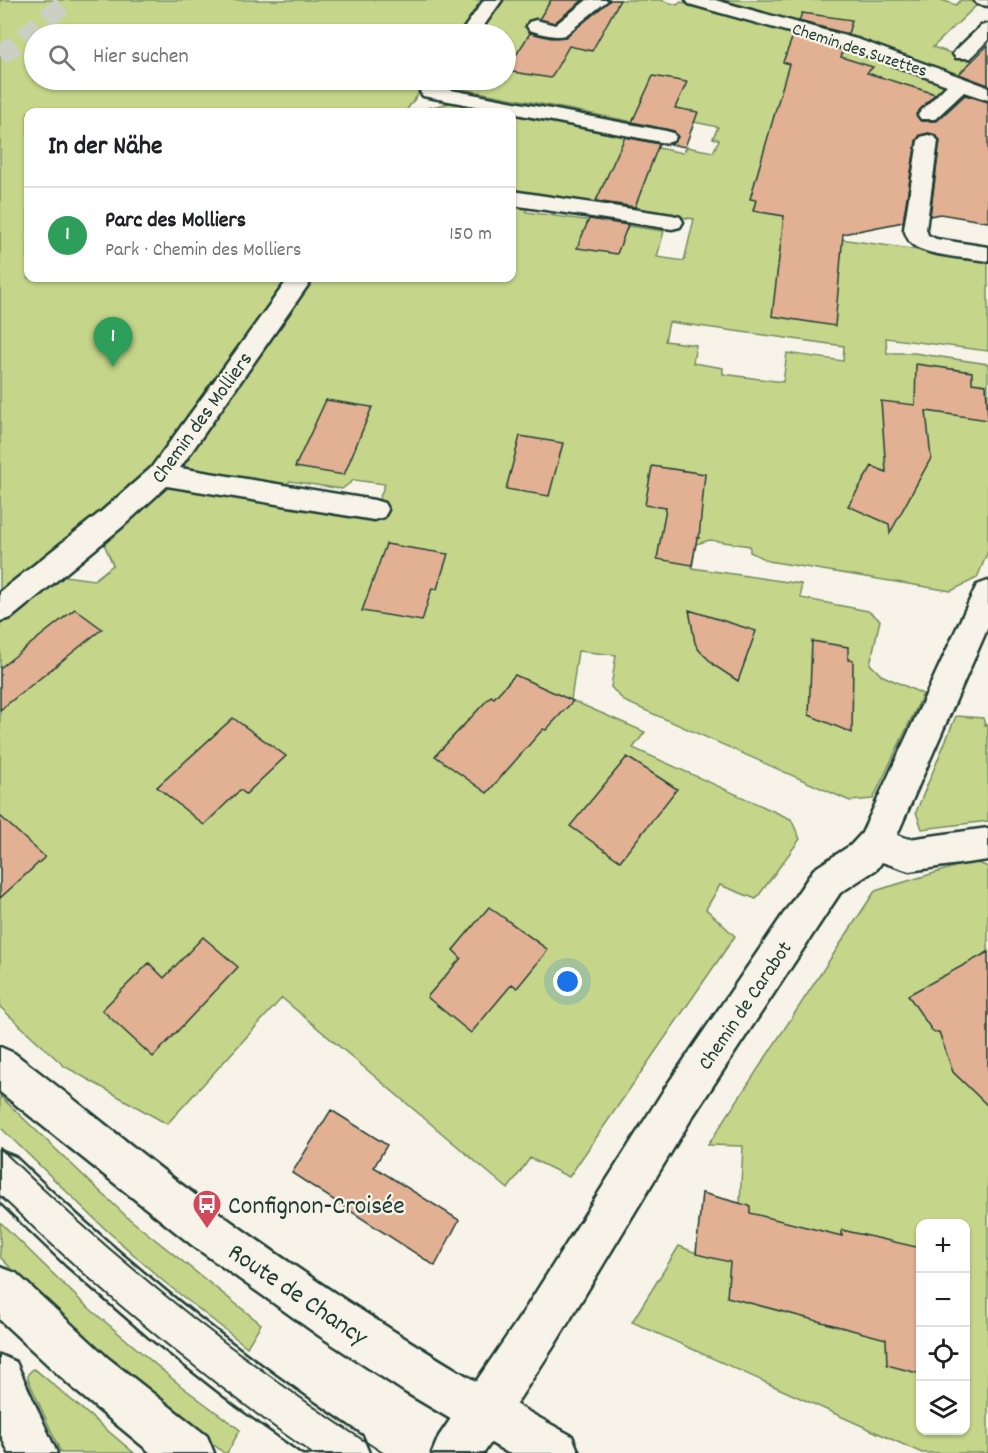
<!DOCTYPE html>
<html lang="de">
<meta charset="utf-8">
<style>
:root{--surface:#fff;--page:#f6f6f6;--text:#202124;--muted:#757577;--line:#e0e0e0;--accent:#b45309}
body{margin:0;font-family:Dekko,sans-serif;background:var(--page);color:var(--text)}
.controls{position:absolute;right:18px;bottom:18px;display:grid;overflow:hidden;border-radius:12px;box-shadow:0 2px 4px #0004}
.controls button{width:54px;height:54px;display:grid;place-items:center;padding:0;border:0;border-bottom:2px solid var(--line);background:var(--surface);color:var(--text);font:30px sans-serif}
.you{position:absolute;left:568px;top:982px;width:21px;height:21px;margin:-15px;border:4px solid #fff;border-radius:50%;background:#1a73e8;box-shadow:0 0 0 9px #1a73e833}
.badge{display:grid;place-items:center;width:39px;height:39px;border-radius:50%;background:var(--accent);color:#fff;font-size:20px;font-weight:700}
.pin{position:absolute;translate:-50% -50px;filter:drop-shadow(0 2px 3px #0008)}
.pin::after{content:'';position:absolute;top:32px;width:21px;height:18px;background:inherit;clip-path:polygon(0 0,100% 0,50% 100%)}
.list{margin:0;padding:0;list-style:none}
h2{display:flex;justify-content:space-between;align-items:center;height:78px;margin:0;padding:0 24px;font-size:26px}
h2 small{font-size:20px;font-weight:400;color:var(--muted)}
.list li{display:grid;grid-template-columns:39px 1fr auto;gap:18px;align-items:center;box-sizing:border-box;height:96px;padding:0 24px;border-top:2px solid var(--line)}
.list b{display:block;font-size:22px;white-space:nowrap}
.list p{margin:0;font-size:20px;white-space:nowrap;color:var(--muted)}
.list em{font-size:20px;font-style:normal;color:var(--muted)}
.icon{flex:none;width:33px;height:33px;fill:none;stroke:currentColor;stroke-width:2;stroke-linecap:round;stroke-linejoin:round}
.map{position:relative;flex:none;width:988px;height:1453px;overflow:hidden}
.search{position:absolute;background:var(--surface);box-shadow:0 2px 4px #0004;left:24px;top:24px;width:492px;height:66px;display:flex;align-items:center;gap:15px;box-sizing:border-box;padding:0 21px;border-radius:33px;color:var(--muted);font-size:22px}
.panel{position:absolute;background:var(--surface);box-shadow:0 2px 4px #0004;left:24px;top:108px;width:492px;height:174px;border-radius:12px}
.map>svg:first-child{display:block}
.green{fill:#c5d68a;stroke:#728a5f;stroke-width:1.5;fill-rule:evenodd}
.building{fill:#e2b194;stroke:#1f3d34;stroke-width:1.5}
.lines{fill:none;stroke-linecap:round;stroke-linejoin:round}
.highway-tunnel{stroke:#cccfc4;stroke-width:20;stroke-dasharray:20 10;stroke-linecap:butt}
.minor-casing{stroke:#1f3d34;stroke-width:5}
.major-casing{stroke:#1f3d34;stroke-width:5}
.minor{fill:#f7f3e8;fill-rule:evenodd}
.major{fill:#f7f3e8;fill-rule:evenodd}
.tram{stroke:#1f3d34;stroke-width:2}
.labels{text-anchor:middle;stroke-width:4.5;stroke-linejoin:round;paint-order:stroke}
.far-street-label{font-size:18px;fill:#1f3d34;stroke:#f7f3e8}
.street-label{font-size:21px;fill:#1f3d34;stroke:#f7f3e8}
.near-poi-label{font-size:26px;fill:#1f3d34;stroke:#f7f3e8;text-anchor:start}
.near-street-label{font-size:26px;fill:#1f3d34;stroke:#f7f3e8}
</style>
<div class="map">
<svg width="988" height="1453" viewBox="0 0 988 1453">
<rect width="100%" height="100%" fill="#f7f3e8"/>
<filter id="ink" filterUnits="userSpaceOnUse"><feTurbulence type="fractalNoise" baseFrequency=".0167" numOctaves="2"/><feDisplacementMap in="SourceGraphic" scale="12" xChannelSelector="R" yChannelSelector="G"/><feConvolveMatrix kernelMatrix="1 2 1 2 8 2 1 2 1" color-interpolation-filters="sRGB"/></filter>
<g filter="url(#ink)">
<path class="green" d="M 0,0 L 486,0 L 461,34 L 34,34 L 34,80 L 429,80 L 405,112 L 28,112 L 28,278 L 289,278 L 162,456 L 108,508 L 0,593 Z
M 504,0 L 585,0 L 551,26 L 534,21 L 524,27 L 564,37 L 613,0 L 661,0 L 677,5 L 681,2 L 777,30 L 781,28 L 821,39 L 948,84 L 937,94 L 903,84 L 885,104 L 922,118 L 812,235 L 988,260 L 988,351 L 886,338 L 887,353 L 914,353 L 988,364 L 988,551 L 977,578 L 951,591 L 768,561 L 750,552 L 750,546 L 710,540 L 696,544 L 692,568 L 801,584 L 801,598 L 868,611 L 880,620 L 870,664 L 881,675 L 923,694 L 873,799 L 850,801 L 624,701 L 611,687 L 616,655 L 578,651 L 571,700 L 645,732 L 633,748 L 791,819 L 800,839 L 756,899 L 720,885 L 706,909 L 735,936 L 569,1177 L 530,1158 L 508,1189 L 282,998 L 167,1124 L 64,1066 L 0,1007 L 0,620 L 57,575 L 94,580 L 113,565 L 102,539 L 167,486 L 372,518 L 385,484 L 354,480 L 342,489 L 290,481 L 282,488 L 191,473 L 183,464 L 311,278 L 512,278 L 512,203 L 528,206 L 526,212 L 664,231 L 657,257 L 684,261 L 694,219 L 512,193 L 512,113 L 637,137 L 643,145 L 683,153 L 687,147 L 713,152 L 719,140 L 713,138 L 718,127 L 694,122 L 644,124 L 463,89 L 454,80 L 506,80 L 506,34 L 479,34 ZM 669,322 L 844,346 L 843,361 L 787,353 L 783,382 L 723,374 L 723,368 L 693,363 L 696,345 L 665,341 Z
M 715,0 L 941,0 L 956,5 L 961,0 L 979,3 L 933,47 L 988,66 L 988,89 Z
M 454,102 L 510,112 L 425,112 L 428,108 Z
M 956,716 L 983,718 L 985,725 L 988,725 L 988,821 L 922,829 L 916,812 Z
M 974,861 L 988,867 L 988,1453 L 922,1453 L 632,1322 L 679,1246 L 696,1253 L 702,1193 L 740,1203 L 743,1146 L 708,1145 L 875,891 ZM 920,1224 L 966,1224 L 966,1430 L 920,1430 Z
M 0,1096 L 127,1217 L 261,1324 L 247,1347 L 163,1281 L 102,1226 L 0,1127 Z
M 0,1222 L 83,1303 L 181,1386 L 240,1430 L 227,1453 L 224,1453 C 146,1391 69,1329 0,1257 Z
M 33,1369 L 37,1371 L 134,1453 L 61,1453 L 28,1379 L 28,1374 Z"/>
<path class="building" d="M 551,0 L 583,0 L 554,23 L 539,19 Z
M 610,0 L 620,0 L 592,51 L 569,46 L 551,78 L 506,71 L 530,33 L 551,38 L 565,37 Z
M 802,13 L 852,20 L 848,34 L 799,21 Z
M 793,36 L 843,50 L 841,57 L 873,67 L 867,73 L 935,94 L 916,114 L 921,121 L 937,121 L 965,95 L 988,102 L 988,222 L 940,214 L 930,216 L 940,141 L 936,135 L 929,133 L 920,135 L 916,141 L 903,222 L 843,234 L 835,326 L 772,316 L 784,216 L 753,211 L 756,200 L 750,199 L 789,64 L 783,62 Z
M 988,45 L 988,85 L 959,74 Z
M 653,76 L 687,82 L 675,108 L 698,112 L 685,147 L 670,144 L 678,137 L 674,131 L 632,122 Z
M 625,137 L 659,144 L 635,207 L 596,201 Z
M 589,219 L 628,225 L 617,254 L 577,248 Z
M 916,364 L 972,372 L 972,383 L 986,385 L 988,420 L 926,411 L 931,458 L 890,533 L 889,524 L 848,506 L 872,466 L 886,472 L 881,401 L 915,405 Z
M 326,400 L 372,407 L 344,475 L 295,467 Z
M 520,436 L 563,443 L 549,496 L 506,489 Z
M 652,466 L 705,474 L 699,538 L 697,538 L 692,565 L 657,559 L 666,508 L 645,505 Z
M 386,544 L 448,554 L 437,589 L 432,588 L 422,621 L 362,611 Z
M 75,609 L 102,629 L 0,710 L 0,668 Z
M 689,610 L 756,631 L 738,681 L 715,666 L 699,650 L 695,643 Z
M 812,641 L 848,647 L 848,660 L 853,660 L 852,733 L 809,715 Z
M 515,675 L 573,701 L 546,730 L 543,729 L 487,793 L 435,756 L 491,696 L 494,698 Z
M 233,718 L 286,756 L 246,794 L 240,790 L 204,825 L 157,787 Z
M 627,757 L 677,789 L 620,861 L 570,826 Z
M 0,816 L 45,857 L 0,898 Z
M 489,907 L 548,950 L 517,988 L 512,984 L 471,1033 L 427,997 L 461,958 L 453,950 Z
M 203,937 L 238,967 L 153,1057 L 102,1010 L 149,963 L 164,978 Z
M 988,952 L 988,1106 L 953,1072 L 939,1032 L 933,1032 L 908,995 Z
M 331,1110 L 387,1145 L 374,1167 L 459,1220 L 435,1266 L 292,1173 Z
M 702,1193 L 750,1206 L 750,1213 L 842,1236 L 842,1230 L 921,1248 L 921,1374 L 887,1365 L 886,1339 L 727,1297 L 730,1262 L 696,1254 Z"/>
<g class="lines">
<path class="highway-tunnel" d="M 0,56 L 69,0"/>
<g class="minor-casing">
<path id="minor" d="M 484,0 L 502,0 L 478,34 L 460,34 Z
M 587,0 L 608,0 L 565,35 C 553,38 541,33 529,30 L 527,26 L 529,22 L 536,20 L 555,25 Z
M 686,0 L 715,0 L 860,40 L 988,87 L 988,100 L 964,92 L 935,119 L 921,119 L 918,115 L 921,111 L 947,85 L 846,48 L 689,4 Z
M 974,0 L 988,0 L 988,6 L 977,4 Z
M 988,24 L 988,40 L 970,58 L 956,58 L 953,54 L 956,50 L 981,26 Z
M 430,86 L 666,131 L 673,133 L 676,137 L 673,141 L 666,143 L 423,96 L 420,92 L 423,88 Z
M 928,135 L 935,137 L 938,141 L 926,229 L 928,235 L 936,239 L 988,247 L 988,261 C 970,258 927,256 913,245 C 908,241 906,235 904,229 L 918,141 L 921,137 Z
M 512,191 L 672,215 L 680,217 L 683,222 L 680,227 L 672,229 L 512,205 Z
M 289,278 L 313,278 L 180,468 L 374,500 L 384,503 L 388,510 L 384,517 L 374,520 L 167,486 L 122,527 L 11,618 L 0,621 L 0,592 L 102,511 L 151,468 Z
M 988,581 L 988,627 L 897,835 L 909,839 L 988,828 L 988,860 L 909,871 L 882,862 L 877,869 L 840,893 L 693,1116 L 554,1346 L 484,1453 L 432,1453 L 439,1436 L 522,1314 L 665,1088 L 814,869 L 851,845 L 862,833 L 973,593 L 977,585 Z
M 0,1151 L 15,1157 C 123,1261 237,1353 362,1436 L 369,1453 L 303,1453 L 237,1406 L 149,1337 L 66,1265 L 0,1202 Z
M 0,1355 L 16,1362 L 57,1453 L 9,1453 L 0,1433 Z"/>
</g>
<g class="major-casing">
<path id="major" d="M 0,1047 L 14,1053 C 84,1106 151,1163 222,1215 C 334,1296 451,1370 572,1436 L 579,1453 L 508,1453 L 405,1392 L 318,1335 L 192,1245 L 0,1092 Z
M 0,1267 L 16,1273 L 108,1358 L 207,1436 L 214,1453 L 151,1453 L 76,1391 L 0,1320 Z"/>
</g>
<use href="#minor" class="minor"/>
<use href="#major" class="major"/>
<path class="tram" d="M 0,1148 C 118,1263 244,1364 383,1453
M 0,1196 C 97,1290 200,1376 311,1453"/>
</g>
</g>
<defs>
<g id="bus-pin" transform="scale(1.5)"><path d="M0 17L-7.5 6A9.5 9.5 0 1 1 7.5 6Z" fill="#d1495b" stroke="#f7f3e8"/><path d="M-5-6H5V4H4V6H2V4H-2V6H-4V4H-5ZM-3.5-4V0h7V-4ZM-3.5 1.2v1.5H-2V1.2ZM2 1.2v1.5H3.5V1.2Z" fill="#fff"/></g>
</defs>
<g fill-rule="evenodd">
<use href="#bus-pin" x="207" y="1204"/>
</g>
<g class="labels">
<g class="far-street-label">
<text transform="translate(860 49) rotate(18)" y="6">Chemin des Suzettes</text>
</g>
<g class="street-label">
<text transform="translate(201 417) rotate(-54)" y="7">Chemin des Molliers</text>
<text transform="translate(744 1005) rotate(-56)" y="7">Chemin de Carabot</text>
</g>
<g class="near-poi-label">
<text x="228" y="1213">Confignon-Croisée</text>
</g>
<g class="near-street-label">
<text transform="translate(299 1293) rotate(34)" y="9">Route de Chancy</text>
</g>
</g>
</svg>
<div class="controls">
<button>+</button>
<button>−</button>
<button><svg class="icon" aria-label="locate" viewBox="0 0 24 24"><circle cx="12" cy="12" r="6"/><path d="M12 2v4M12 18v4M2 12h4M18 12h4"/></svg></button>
<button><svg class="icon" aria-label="layers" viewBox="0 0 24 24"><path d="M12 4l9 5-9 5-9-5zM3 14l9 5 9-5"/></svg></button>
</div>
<div class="you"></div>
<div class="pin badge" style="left:113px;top:367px;background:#2e9e5b">1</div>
<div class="search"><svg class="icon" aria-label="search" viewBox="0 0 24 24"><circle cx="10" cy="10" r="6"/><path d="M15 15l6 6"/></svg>Hier suchen</div>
<section class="panel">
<h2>In der Nähe<small></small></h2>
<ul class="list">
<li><span class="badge" style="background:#2e9e5b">1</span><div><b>Parc des Molliers</b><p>Park · Chemin des Molliers</p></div><em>150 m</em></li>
</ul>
</section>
</div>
